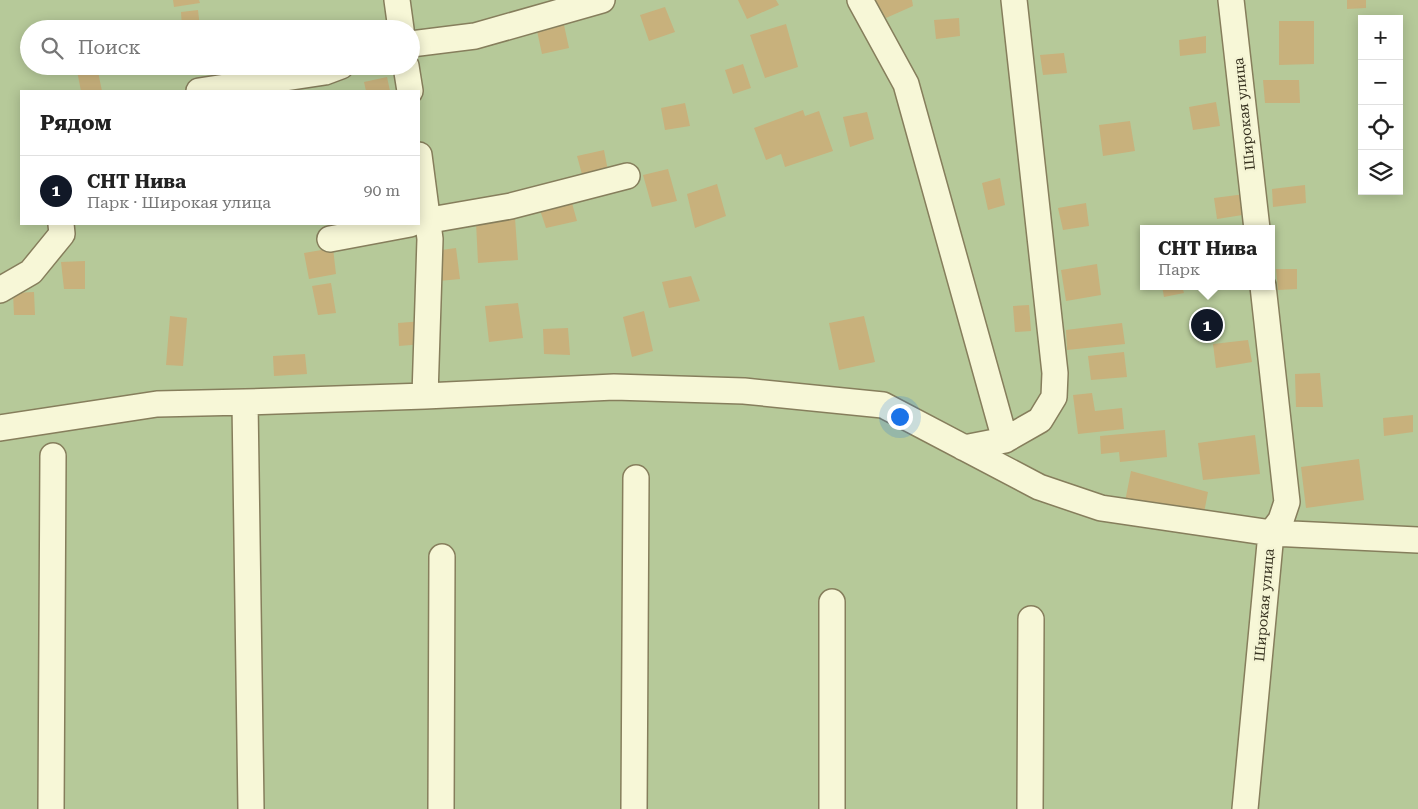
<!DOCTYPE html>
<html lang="ru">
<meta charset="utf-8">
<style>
:root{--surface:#fff;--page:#f2f2f2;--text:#222;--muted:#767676;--line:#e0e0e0;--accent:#111827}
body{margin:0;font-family:"Roboto Serif",serif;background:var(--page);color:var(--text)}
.controls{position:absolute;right:15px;top:15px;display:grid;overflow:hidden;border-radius:0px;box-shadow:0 2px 12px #0003}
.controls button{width:45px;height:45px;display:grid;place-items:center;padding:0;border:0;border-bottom:1px solid var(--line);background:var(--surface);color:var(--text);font:25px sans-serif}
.you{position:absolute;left:899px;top:416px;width:18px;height:18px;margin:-12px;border:4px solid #fff;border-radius:50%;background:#1a73e8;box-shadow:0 0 0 8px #1a73e833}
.badge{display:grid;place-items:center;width:32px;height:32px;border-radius:50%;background:var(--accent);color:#fff;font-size:16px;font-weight:700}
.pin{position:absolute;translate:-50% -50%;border:2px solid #fff;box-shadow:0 1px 5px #0006}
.popup{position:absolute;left:1140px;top:225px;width:135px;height:65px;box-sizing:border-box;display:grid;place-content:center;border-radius:0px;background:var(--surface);filter:drop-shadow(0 1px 4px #0005);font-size:16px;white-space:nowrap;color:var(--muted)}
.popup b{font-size:19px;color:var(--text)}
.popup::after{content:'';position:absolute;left:50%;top:100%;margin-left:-10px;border:10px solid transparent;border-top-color:var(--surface)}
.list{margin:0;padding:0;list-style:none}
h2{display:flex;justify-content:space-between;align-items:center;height:65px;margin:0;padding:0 20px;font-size:21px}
h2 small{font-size:16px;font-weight:400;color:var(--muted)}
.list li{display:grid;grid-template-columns:32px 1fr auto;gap:15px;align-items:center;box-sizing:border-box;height:70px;padding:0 20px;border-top:1px solid var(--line)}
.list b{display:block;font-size:19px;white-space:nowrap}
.list p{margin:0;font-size:16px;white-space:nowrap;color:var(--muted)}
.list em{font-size:16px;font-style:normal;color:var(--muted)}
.icon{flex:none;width:28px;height:28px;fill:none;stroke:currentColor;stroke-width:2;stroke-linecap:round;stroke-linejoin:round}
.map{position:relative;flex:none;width:1418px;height:809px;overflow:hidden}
.search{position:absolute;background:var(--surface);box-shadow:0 2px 12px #0003;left:20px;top:20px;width:400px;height:55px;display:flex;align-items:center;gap:12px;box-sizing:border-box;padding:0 18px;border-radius:28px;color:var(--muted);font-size:19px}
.panel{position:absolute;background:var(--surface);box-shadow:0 2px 12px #0003;left:20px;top:90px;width:400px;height:135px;border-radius:0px}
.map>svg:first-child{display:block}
.green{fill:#b6c999;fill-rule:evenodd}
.building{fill:#c8b17c}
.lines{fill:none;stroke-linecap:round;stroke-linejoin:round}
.minor-casing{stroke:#867e5c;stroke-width:28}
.minor{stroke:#f7f7d7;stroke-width:25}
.labels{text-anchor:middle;stroke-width:5;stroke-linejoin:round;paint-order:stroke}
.street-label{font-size:14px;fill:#36311f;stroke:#f4f4d4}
</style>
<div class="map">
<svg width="1418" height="809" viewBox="0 0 1418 809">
<rect width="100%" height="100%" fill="#ecebc4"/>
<path class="green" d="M 0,0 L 1418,0 L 1418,809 L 0,809 ZM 1362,19 L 1399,19 L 1399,191 L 1362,191 ZM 29,29 L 411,29 L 411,66 L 29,66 ZM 21,91 L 419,91 L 419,224 L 21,224 ZM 1143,229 L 1271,229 L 1271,286 L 1143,286 Z"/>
<path class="building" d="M 173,0 L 199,0 L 200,3 L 174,7 Z
M 738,0 L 776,0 L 779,5 L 747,19 Z
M 875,0 L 912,0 L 913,6 L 886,18 Z
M 1347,0 L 1366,0 L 1366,8 L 1347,9 Z
M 665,7 L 675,32 L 649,41 L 640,15 Z
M 198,10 L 200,28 L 182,28 L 181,12 Z
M 959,18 L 960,36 L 936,39 L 934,20 Z
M 1279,21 L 1314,21 L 1314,64 L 1279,65 Z
M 786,24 L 798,67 L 765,78 L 750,35 Z
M 564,25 L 569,48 L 542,54 L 537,31 Z
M 1206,36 L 1206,53 L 1180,56 L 1179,40 Z
M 1064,53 L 1067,73 L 1043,75 L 1040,55 Z
M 743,64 L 751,88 L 733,94 L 725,70 Z
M 97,67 L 102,91 L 81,91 L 77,71 Z
M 387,77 L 390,91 L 366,91 L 364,82 Z
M 1263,80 L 1299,80 L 1300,103 L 1265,103 Z
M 1216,102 L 1220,126 L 1193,130 L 1189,107 Z
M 685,103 L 690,126 L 665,130 L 661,108 Z
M 803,110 L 805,116 L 819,111 L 833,151 L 785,167 L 781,154 L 766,160 L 754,128 Z
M 867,112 L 874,139 L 850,147 L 843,117 Z
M 1130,121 L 1135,151 L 1103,156 L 1099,125 Z
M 604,150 L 608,171 L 583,178 L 577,156 Z
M 668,169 L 677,201 L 652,207 L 643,175 Z
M 1000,178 L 1005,205 L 988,210 L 982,183 Z
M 717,184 L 726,216 L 695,228 L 687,194 Z
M 1305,185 L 1306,203 L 1273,207 L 1272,189 Z
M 1245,194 L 1249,214 L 1217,219 L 1214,198 Z
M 570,196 L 577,221 L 546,228 L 538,204 Z
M 1086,203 L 1089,226 L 1063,230 L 1058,208 Z
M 515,218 L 518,260 L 478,263 L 476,222 Z
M 333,248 L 336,274 L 309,279 L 304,253 Z
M 456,248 L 460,279 L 439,281 L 434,251 Z
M 85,261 L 85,289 L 64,289 L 61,262 Z
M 1097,264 L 1101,295 L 1066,301 L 1061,270 Z
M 1276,269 L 1297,269 L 1297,289 L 1278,290 Z
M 691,276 L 700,301 L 669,308 L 662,282 Z
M 331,283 L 336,313 L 318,315 L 312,286 Z
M 1162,286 L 1182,286 L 1184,293 L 1164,297 Z
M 34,292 L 35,315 L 14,315 L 13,293 Z
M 518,303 L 523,338 L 489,342 L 485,306 Z
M 1029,305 L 1031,331 L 1015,332 L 1013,306 Z
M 644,311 L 653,351 L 632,357 L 623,317 Z
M 170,316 L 187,318 L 183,366 L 166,365 Z
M 864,316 L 875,362 L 839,370 L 829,323 Z
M 423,321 L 423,344 L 399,346 L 398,323 Z
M 1122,323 L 1125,344 L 1067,350 L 1066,330 Z
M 568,328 L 570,355 L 544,354 L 543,329 Z
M 1248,340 L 1252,362 L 1216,368 L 1213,344 Z
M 1124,352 L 1127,377 L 1091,380 L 1088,356 Z
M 305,354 L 307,374 L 274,376 L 273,356 Z
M 1320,373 L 1323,407 L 1296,407 L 1295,374 Z
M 1092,393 L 1095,411 L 1122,408 L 1124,429 L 1078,434 L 1073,395 Z
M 1413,415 L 1413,432 L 1384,436 L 1383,418 Z
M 1165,430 L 1167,457 L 1120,462 L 1119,452 L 1101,454 L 1100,436 Z
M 1255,435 L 1260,474 L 1203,480 L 1198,443 Z
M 1359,459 L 1364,500 L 1306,508 L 1301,467 Z
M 1131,471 L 1208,492 L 1203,518 L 1123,512 Z"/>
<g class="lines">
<g class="minor-casing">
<path id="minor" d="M 397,0 L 401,29
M 860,0 L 906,84 L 1005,440 L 964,448
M 1231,0 L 1257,229
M 411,44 L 475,36 L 602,0
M 406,66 L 410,91
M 199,91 L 325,72 L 341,66
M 419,155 L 430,239 L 425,396
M 419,222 L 511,206 L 627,176
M 330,239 L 410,224
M 0,290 L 31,272 L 62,234 L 61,224
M 245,402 L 251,809
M 0,428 L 157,404 L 245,402 L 425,396 L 614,387 L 744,391 L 883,405 L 1039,487 L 1101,508 L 1271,533 L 1418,540
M 1005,440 L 1040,420 L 1054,397 L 1055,373 L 1014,0
M 832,602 L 832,809
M 51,809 L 53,456
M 441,809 L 442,557
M 634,809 L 636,478
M 1030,809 L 1031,619
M 1245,809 L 1271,533 L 1281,520 L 1287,502 L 1263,286"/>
</g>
<use href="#minor" class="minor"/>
</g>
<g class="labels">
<g class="street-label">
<text transform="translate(1244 114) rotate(-96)" y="5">Широкая улица</text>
<text transform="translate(1264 605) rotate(-85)" y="5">Широкая улица</text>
</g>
</g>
</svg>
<div class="controls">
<button>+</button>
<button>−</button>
<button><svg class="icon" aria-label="locate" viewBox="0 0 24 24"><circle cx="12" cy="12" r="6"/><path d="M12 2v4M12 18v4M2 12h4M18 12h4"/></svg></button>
<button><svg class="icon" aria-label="layers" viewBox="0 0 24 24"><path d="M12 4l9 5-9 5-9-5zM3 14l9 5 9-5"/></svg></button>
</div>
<div class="you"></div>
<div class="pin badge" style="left:1207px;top:325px">1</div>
<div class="popup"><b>СНТ Нива</b>Парк</div>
<div class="search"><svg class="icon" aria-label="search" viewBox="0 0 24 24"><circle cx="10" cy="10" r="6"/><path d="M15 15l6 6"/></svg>Поиск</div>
<section class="panel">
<h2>Рядом<small></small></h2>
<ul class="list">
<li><span class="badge">1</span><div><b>СНТ Нива</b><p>Парк · Широкая улица</p></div><em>90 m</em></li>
</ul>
</section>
</div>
